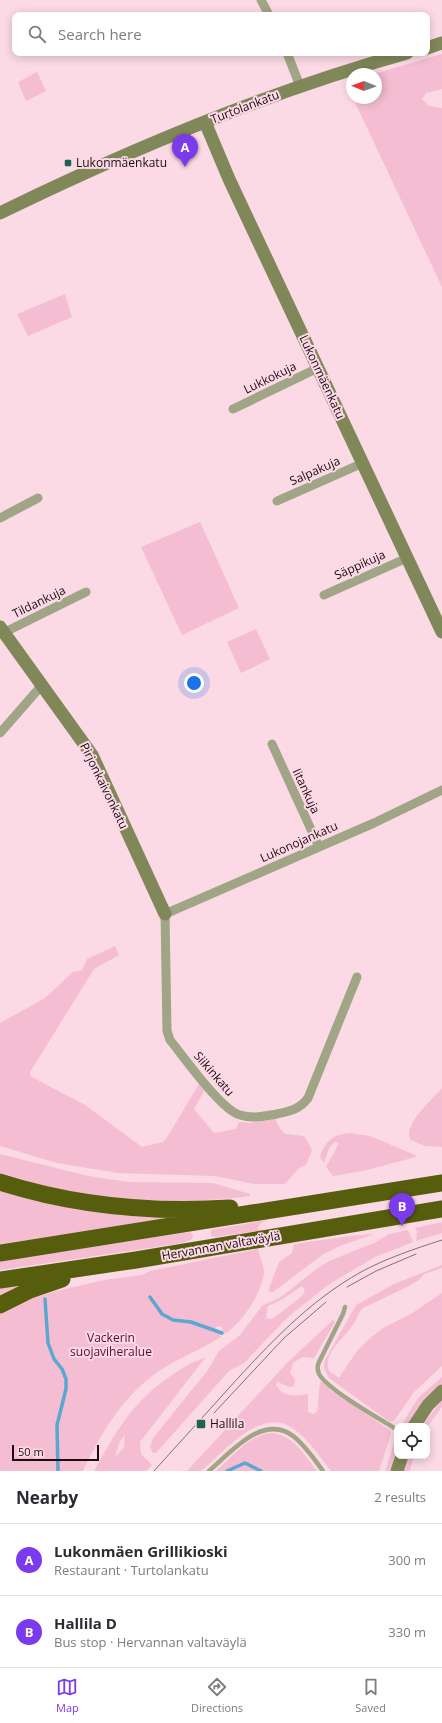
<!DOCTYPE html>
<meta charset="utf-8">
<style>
:root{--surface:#fff;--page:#f2f2f3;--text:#2b2b33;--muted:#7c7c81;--line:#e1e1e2;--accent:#7c3aed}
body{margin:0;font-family:"Open Sans",sans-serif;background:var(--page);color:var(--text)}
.controls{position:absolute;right:12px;bottom:12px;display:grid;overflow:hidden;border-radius:8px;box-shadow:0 2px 10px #0003}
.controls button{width:36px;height:36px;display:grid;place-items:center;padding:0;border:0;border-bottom:1px solid var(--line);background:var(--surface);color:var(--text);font:20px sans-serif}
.compass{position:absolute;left:346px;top:68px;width:36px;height:36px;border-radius:50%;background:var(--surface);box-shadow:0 2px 10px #0003;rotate:271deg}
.scale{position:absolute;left:12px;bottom:10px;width:87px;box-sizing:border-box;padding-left:4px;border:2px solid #1e0c13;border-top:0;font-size:11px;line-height:14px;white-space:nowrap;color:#1e0c13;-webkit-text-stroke:3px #fbd9e5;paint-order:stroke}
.you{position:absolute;left:194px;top:683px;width:14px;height:14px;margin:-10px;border:3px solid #fff;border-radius:50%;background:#1a73e8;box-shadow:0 0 0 6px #1a73e833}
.badge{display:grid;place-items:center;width:26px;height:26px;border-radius:50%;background:var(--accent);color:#fff;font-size:13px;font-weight:700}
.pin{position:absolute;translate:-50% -33px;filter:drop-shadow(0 1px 2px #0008)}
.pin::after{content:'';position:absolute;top:21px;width:14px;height:12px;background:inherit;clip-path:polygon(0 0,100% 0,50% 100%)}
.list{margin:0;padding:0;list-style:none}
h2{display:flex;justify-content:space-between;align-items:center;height:52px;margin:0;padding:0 16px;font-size:17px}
h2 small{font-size:13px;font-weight:400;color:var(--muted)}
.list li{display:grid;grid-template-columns:26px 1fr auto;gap:12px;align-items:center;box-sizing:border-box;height:72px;padding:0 16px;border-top:1px solid var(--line)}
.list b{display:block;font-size:15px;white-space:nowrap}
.list p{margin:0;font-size:13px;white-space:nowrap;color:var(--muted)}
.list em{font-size:13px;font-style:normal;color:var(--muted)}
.icon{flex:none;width:22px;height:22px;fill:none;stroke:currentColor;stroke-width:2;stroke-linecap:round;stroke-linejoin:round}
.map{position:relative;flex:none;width:442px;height:1471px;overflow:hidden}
.search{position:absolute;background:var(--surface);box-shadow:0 2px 10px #0003;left:12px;right:12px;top:12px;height:44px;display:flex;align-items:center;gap:10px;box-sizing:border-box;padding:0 14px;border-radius:8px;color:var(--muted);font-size:15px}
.sheet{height:196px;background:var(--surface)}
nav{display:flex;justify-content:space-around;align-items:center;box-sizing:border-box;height:56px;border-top:1px solid var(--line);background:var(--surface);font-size:11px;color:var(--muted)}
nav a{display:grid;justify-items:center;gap:2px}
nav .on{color:var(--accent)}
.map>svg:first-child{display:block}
.green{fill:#f4bdd1;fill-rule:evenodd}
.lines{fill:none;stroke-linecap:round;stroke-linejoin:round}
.stream{stroke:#5ba7d2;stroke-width:3.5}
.lane{stroke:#a0a586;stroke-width:4.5}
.street{stroke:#a0a586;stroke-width:9}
.secondary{stroke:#808758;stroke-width:13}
.highway{stroke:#565d0d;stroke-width:17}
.tram{stroke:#876e77;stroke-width:1}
.poi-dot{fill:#1f6354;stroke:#fbd9e5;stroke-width:1.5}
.labels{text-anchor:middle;stroke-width:4;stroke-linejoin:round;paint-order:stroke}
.street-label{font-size:12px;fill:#1e0c13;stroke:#fbd9e5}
.poi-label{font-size:12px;fill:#1e0c13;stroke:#fbd9e5;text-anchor:start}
.park-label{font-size:12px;fill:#610537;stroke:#fbd9e5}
</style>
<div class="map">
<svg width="442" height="1471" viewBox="0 0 442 1471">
<rect width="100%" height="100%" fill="#fbd9e5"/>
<path class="green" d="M 442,54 L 442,89 L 426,93 L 422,99 L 429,106 L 442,108 L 442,287 L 353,98 L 376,98 L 376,74 L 374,74 Z
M 37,72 L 46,91 L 26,101 L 18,82 Z
M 65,294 L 72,317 L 28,336 L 17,314 Z
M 200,522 L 239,608 L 182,635 L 141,547 Z
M 256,629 L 270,659 L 241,673 L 227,642 Z
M 115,946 L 119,955 L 94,969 L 30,1072 L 30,1076 L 85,1105 L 142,1147 L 163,1142 L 166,1139 L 199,1084 L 204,1091 L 194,1109 L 214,1133 L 236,1129 L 239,1122 L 249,1123 L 275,1119 L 281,1130 L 285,1134 L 304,1136 L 312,1150 L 306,1165 L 299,1168 L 285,1184 L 254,1184 L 215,1176 L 118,1173 L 57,1163 L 0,1146 L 0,1023 L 45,998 L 73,972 L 82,970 L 87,959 Z
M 442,1088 L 442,1147 L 425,1146 L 411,1140 C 401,1126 433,1099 442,1088 Z
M 350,1133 L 370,1136 L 415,1155 L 416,1157 L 363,1171 L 333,1176 L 326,1167 L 339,1143 L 335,1142 L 329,1148 L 324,1163 L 320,1157 C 324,1141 334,1134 350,1133 Z
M 0,1154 L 88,1176 L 129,1182 L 213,1183 L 250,1194 L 250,1196 C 190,1204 127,1203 68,1191 C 45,1187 22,1179 0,1173 Z
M 0,1187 L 197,1215 L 0,1244 Z
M 268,1220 L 261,1223 L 257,1229 L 265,1230 L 215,1237 L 211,1236 L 211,1230 Z
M 442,1222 L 442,1233 L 416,1241 L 417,1232 L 415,1228 Z
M 408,1230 L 413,1242 L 375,1257 L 328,1285 L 289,1316 L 244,1363 L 229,1371 L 156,1453 L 153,1453 L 150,1447 L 153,1438 L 208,1370 L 219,1351 L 240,1335 L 262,1306 L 281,1297 L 315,1270 L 329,1261 L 374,1243 L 389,1234 ZM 302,1286 L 305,1290 L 302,1296 L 275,1317 L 271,1319 L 266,1318 L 268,1306 L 283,1299 Z
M 190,1232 L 193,1236 L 192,1239 L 183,1243 L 0,1270 L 0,1261 Z
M 374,1234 L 340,1246 L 322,1255 L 273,1292 L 268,1291 L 279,1262 L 292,1253 L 294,1244 L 350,1236 Z
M 258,1249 C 259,1255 265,1270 264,1274 C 260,1296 243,1321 225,1334 L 221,1326 L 216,1327 L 213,1331 L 220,1334 L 221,1337 C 202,1349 181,1357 162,1369 C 124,1394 102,1431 83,1471 L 0,1471 L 0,1313 L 32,1298 L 57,1291 L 104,1280 L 142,1275 L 150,1271 Z
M 442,1265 L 442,1268 L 424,1274 L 419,1280 L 407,1287 L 363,1308 C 358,1313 357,1320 352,1326 C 343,1339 322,1354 329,1371 L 339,1378 L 357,1351 L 369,1339 L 383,1328 L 411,1314 L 442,1293 L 442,1366 L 414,1392 L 394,1421 L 390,1422 L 329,1378 L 324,1368 L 325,1360 L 356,1305 L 394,1284 Z
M 32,1284 L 0,1301 L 0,1288 Z
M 333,1320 L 335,1322 L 314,1358 L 303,1357 L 293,1363 L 290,1373 L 295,1380 L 294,1386 L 289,1387 L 278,1382 L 276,1385 C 284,1398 295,1396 308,1394 L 308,1412 L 313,1414 L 317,1412 L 320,1382 L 322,1382 L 333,1392 L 390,1430 L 391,1434 L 379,1471 L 331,1471 C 320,1457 309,1440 294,1429 C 261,1405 225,1451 201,1471 L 187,1471 L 288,1362 Z
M 205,1358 L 140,1442 L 141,1454 L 152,1465 L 146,1471 L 94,1471 C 117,1430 132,1402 172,1375 C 182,1368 194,1361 205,1358 ZM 125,1435 L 124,1447 L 115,1457 L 120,1441 Z
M 442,1377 L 442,1383 L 423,1402 L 407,1426 L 401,1426 L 418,1398 Z
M 442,1400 L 442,1407 L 427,1427 L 422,1426 Z
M 272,1433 C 295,1436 304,1455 317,1471 L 216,1471 C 232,1457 250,1434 272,1433 Z
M 397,1434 L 397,1448 L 391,1470 L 385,1471 Z
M 409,1456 L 414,1456 L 410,1471 L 404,1471 Z"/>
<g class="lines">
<path class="stream" d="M 150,1297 L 162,1314 L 173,1320 L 191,1322 L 222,1333
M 45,1299 L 48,1343 L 54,1359 L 62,1369 L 66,1379 L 66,1389 L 57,1425 L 58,1471
M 227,1471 L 245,1463 L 261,1471"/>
<path class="lane" d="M 345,1307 L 343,1314 L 319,1362 C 317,1366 317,1369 319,1374 C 328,1390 378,1418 396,1429
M 209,1471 C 230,1453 263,1413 293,1436 C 305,1445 314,1459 323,1471"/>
<path class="street" d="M 261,0 L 269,15
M 287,53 L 300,86
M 233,409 L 318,368
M 277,501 L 363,463
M 0,518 L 38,498
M 324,595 L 407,558
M 3,633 L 86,592
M 0,733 L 42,685
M 272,744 L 319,847
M 357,977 L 308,1098 C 300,1109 290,1111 277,1114 C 264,1116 253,1119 240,1115 C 221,1110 184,1057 170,1040 L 167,1031 L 165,914 L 374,823 L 442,790"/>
<path class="secondary" d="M 427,48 L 442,43
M 205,122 L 229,179 L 442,632
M 0,213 C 131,149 267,92 407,53
M 0,627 L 92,755 L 165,914
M 414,1426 L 428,1405 L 442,1391
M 397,1471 L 402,1456"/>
<path class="highway" d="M 0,1182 C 75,1206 151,1213 230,1208
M 0,1253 L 442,1183
M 0,1280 L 136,1260 L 442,1209
M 0,1305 L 30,1290 L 62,1279"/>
<path class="tram" d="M 347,1287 L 376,1271 L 416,1254
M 214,1413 L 284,1338 L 326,1302
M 154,1471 C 179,1443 204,1416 229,1388 C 269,1344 309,1301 361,1272 C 387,1258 414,1249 442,1240"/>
</g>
<g class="poi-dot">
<rect x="64" y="159" width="8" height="8" rx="2"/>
<rect x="196" y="1419" width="10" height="10" rx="2"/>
</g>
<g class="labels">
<g class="street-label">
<text transform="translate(245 107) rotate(-21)" y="4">Turtolankatu</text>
<text transform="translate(322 377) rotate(65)" y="4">Lukonmäenkatu</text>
<text transform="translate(270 378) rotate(-26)" y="4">Lukkokuja</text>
<text transform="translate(315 471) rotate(-24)" y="4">Salpakuja</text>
<text transform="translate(360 565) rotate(-24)" y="4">Säppikuja</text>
<text transform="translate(39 602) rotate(-26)" y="4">Tildankuja</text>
<text transform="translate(104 786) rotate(64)" y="4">Pirjonkaivonkatu</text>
<text transform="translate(306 791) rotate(65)" y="4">Iitankuja</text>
<text transform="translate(299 842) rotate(-24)" y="4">Lukonojankatu</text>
<text transform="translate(214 1074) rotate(49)" y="4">Siikinkatu</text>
<text transform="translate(221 1246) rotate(-10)" y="4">Hervannan valtaväylä</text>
</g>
<g class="poi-label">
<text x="76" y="167">Lukonmäenkatu</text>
<text x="210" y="1428">Hallila</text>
</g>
<g class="park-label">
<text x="111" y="1342">Vackerin<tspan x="111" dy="14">suojaviheralue</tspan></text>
</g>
</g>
</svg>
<div class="controls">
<button><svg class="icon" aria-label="locate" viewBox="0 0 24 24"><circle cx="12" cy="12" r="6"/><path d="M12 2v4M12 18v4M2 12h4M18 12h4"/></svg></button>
</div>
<svg class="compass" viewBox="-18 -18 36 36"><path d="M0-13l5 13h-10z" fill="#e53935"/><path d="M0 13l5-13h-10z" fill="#7c7c81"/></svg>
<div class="scale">50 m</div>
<div class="you"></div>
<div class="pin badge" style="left:185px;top:167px">A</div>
<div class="pin badge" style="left:402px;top:1226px">B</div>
<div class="search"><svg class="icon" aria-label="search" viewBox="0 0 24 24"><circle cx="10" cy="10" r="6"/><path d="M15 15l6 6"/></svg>Search here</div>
</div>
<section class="sheet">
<h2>Nearby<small>2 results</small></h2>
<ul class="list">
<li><span class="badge">A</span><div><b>Lukonmäen Grillikioski</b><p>Restaurant · Turtolankatu</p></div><em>300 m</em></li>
<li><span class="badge">B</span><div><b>Hallila D</b><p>Bus stop · Hervannan valtaväylä</p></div><em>330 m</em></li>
</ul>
</section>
<nav>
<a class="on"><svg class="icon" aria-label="map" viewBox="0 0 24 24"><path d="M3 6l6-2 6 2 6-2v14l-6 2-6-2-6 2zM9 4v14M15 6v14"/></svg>Map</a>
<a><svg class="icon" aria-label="directions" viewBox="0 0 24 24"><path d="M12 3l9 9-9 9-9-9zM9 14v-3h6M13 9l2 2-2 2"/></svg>Directions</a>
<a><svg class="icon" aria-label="saved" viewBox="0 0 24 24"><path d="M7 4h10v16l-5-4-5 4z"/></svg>Saved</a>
</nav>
